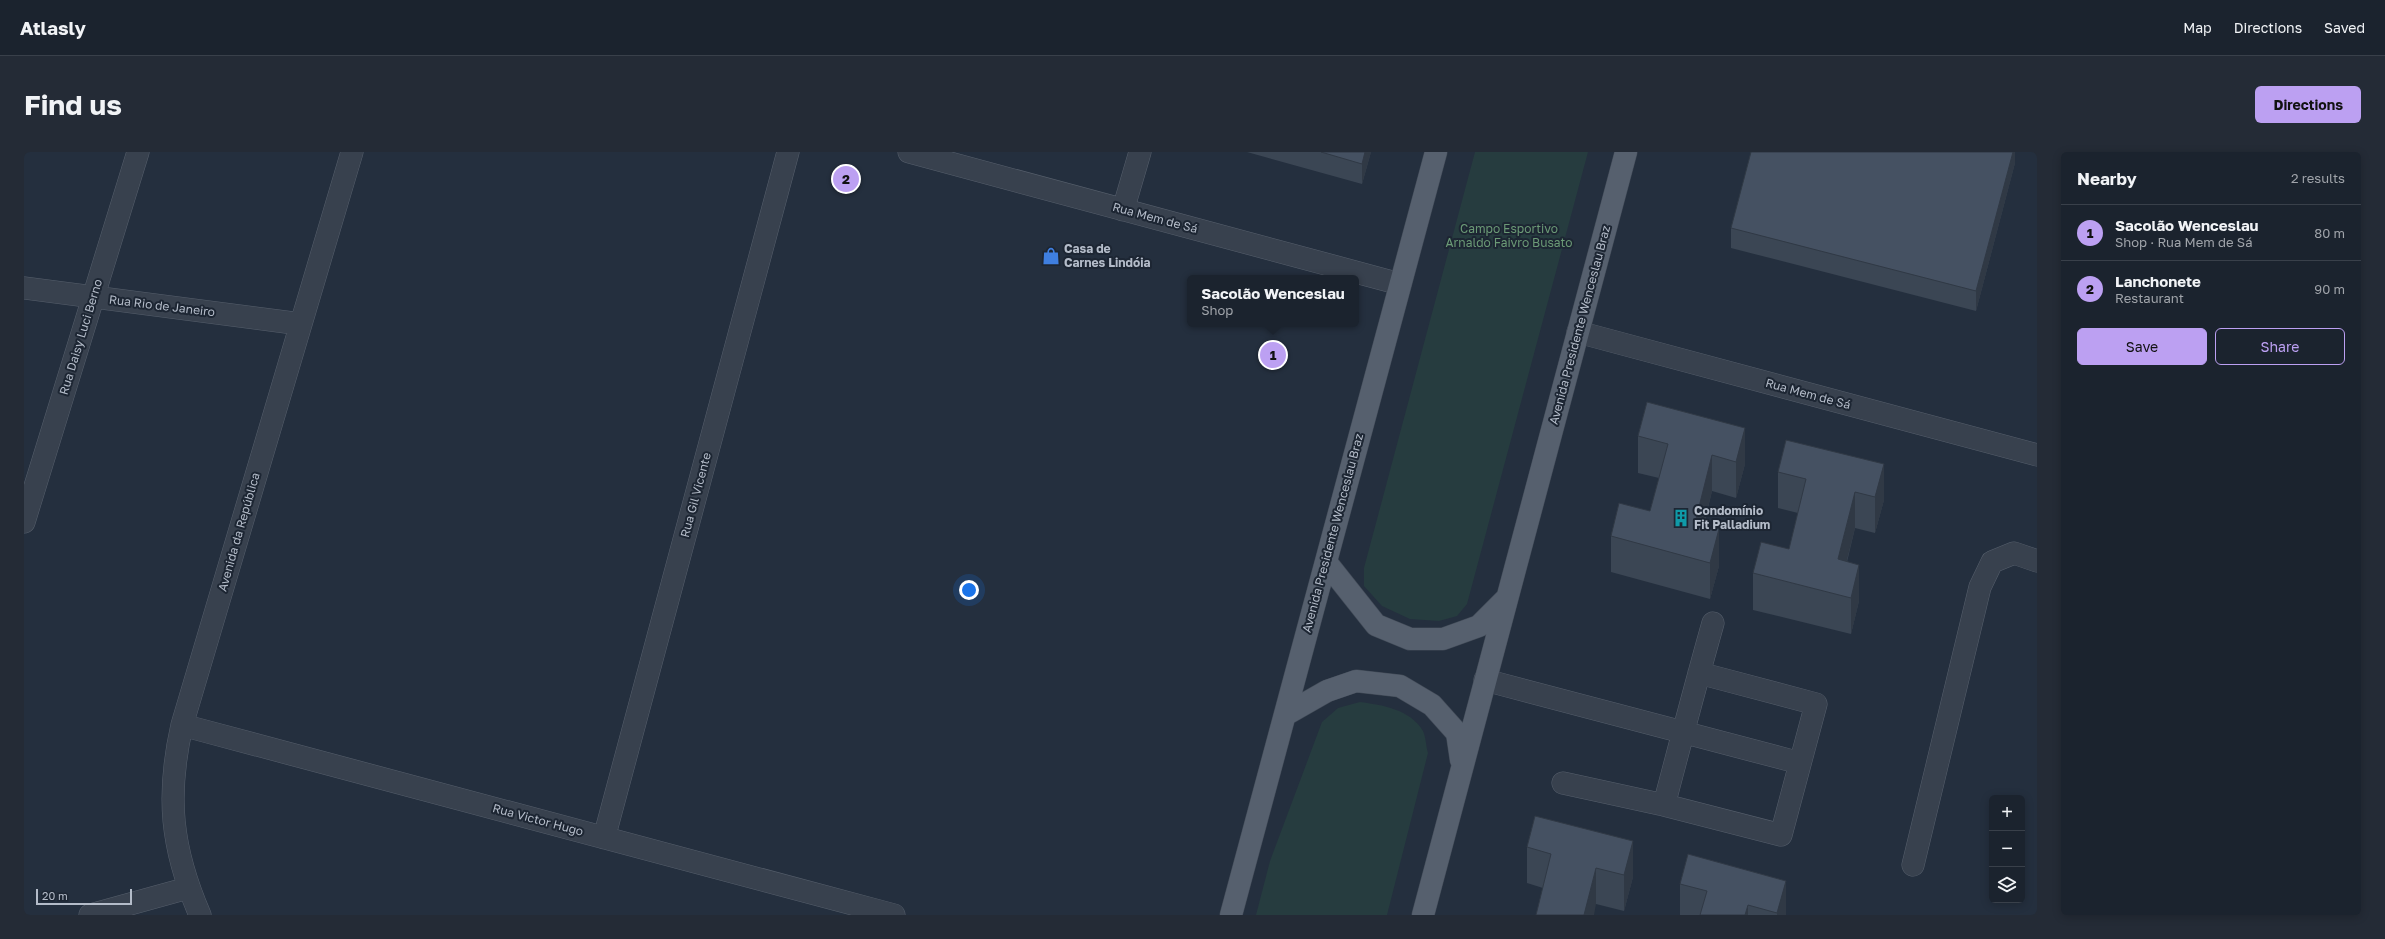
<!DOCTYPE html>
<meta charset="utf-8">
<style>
:root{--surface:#1b232e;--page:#242b36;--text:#f1f3f6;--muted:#a0a4aa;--line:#39404a;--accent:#bca0f2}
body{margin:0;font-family:"Golos Text",sans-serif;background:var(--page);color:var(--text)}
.controls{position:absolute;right:12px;bottom:12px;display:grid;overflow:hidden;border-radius:6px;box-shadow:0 2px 10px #0003}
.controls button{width:36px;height:36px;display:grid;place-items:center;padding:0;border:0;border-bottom:1px solid var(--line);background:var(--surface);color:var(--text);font:20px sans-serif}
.scale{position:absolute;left:12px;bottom:10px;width:96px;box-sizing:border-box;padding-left:4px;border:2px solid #b4bcc9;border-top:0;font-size:11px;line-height:14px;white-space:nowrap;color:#b4bcc9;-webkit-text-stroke:3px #1d2633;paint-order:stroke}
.you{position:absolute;left:945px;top:438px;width:14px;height:14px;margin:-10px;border:3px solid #fff;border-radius:50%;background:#1a73e8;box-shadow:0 0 0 6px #1a73e833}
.badge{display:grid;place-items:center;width:26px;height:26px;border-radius:50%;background:var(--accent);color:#111;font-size:13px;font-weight:700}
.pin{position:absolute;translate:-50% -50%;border:2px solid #fff;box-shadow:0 1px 4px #0006}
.popup{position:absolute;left:1163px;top:123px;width:172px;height:52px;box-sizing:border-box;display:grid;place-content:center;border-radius:6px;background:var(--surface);filter:drop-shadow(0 1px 3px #0005);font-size:13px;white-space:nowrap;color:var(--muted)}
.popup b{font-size:15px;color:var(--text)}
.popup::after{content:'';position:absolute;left:50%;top:100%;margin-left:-8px;border:8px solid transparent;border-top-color:var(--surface)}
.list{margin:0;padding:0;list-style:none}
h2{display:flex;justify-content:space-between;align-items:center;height:52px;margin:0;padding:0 16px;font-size:17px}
h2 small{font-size:13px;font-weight:400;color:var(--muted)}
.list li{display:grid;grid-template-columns:26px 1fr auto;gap:12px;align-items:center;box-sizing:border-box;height:56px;padding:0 16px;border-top:1px solid var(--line)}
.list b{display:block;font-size:15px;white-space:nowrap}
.list p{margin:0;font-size:13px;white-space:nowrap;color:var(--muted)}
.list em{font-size:13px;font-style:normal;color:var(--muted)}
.actions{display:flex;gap:8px;padding:12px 16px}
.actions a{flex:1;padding:9px 0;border:1px solid var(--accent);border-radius:6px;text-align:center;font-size:14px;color:var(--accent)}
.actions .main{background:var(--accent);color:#111}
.icon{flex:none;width:22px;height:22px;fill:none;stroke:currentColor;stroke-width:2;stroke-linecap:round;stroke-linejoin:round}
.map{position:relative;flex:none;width:2013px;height:763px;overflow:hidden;border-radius:6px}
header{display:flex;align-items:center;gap:24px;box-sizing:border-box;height:56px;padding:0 20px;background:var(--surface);border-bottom:1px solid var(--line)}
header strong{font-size:19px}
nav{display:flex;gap:22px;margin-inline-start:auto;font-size:14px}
.intro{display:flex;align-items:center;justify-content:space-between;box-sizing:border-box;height:96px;padding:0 24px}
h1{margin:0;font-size:28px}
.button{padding:10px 18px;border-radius:6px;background:var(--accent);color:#111;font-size:14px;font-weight:700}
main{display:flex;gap:24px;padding:0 24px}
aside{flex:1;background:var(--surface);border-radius:6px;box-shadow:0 2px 10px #0003}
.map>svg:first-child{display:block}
.green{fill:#263c3f}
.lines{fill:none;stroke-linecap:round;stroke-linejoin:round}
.minor-casing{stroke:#565f6c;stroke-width:23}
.major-casing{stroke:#414a57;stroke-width:23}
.minor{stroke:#38414e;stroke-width:22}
.major{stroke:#56606e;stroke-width:22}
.wall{fill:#3b4654}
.shaded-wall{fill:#303945}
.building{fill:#455162;stroke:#303945}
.labels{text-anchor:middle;stroke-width:4;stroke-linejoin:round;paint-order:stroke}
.street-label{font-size:12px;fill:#b4bcc9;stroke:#1d2633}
.park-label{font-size:12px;fill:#6b9a76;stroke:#1d2633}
.poi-label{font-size:12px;font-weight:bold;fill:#b4bcc9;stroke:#1d2633;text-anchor:start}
</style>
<header>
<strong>Atlasly</strong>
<nav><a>Map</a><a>Directions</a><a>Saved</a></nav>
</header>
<div class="intro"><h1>Find us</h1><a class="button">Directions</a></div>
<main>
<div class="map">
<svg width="2013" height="763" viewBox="0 0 2013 763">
<rect width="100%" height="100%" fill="#242f3e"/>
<path class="green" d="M 1451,0 L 1564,0 L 1443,452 L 1433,464 L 1415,469 L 1386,467 L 1358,454 L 1340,434 L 1340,416 Z
M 1336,550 C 1358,553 1386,557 1399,579 C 1402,585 1402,595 1404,601 L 1363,763 L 1232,763 L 1246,709 L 1298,570 L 1314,556 Z"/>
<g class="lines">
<g class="minor-casing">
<path id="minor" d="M 885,0 L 1376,132
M 1099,58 L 1116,0
M 0,136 L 277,172
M 1554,180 L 2013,303
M 0,370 L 114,0
M 1675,521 L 1792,552 L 1757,683 L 1640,653 C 1656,592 1672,531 1689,471
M 1461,528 L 1776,611
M 158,573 L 870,763
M 1539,631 L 1640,653
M 580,686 L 764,0
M 1889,713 L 1956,435 L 1968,410 L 1990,401 L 2013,409
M 66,763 L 164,736
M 176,763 C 147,696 142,644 158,573 L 328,0"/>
</g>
<g class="major-casing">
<path id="major" d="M 1302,410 L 1352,473 L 1386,487 L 1419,487 L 1455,474 L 1483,446
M 1261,563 L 1303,539 L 1332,529 L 1376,534 L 1408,553 L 1433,581 L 1437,608
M 1207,763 L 1412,0
M 1399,763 L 1602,0"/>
</g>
<use href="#minor" class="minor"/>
<use href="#major" class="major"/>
</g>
<path class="wall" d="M 1223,0 L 1347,0 L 1338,32 Z
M 1991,0 L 1991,11 L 1952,159 L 1707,96 L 1707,76 Z
M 1623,250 L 1721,312 L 1712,346 L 1688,339 L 1680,373 L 1695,414 L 1686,447 L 1587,420 L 1587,384 L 1626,359 L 1635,326 L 1614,321 L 1614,284 Z
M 1762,288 L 1860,348 L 1851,381 L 1831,376 L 1823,410 L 1835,449 L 1827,482 L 1729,458 L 1729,421 L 1765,397 L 1774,361 L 1754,356 L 1754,320 Z
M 1511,664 L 1609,725 L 1600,759 L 1572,752 L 1519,736 L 1503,731 L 1503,695 Z
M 1664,702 L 1762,763 L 1656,763 L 1656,732 Z"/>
<path class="shaded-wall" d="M 1341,0 L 1347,0 L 1338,32 L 1338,12 Z
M 1989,0 L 1991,0 L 1991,11 L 1952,159 L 1952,139 Z
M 1721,276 L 1721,312 L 1712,346 L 1712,310 Z
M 1688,303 L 1688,339 L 1671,407 L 1671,371 Z
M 1860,312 L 1860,348 L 1851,381 L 1851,345 Z
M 1831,340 L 1831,376 L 1814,443 L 1814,407 Z
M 1695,377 L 1695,414 L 1686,447 L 1686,411 Z
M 1835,413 L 1835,449 L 1827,482 L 1827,446 Z
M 1609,689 L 1609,725 L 1600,759 L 1600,723 Z
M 1572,716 L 1572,752 L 1570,763 L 1560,763 Z
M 1762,729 L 1762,763 L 1753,763 L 1753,761 Z
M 1724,753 L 1724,763 L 1721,763 Z"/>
<path class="building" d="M 1297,0 L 1341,0 L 1338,12 Z
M 1727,0 L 1989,0 L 1952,139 L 1707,76 Z
M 1623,250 L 1721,276 L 1712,310 L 1688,303 L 1671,371 L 1695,377 L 1686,411 L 1587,384 L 1595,351 L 1626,359 L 1644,292 L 1614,284 Z
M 1762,288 L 1860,312 L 1851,345 L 1831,340 L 1814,407 L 1835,413 L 1827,446 L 1729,421 L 1737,390 L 1765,397 L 1782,327 L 1754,320 Z
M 1511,664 L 1609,689 L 1600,723 L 1572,716 L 1560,763 L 1512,763 L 1527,702 L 1503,695 Z
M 1664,702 L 1762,729 L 1753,761 L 1724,753 L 1721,763 L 1676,763 L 1683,739 L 1656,732 Z"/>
<defs>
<g id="shop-bare" transform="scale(1.38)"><path d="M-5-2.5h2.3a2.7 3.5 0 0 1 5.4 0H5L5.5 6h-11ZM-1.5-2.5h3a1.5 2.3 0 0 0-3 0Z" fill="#3f7fe0" stroke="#1d2633" stroke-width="2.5" paint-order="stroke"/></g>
<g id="building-bare" transform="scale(1.38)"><path d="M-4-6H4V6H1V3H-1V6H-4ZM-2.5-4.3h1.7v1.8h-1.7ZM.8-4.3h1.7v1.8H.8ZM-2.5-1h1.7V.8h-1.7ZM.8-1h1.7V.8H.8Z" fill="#0f9aa8" stroke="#1d2633" stroke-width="2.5" paint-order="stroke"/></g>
</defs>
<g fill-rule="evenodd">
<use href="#shop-bare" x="1027" y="104"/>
<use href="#building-bare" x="1657" y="366"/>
</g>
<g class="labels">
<g class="street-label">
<text transform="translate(1131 66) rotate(15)" y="4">Rua Mem de Sá</text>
<text transform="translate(138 154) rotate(7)" y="4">Rua Rio de Janeiro</text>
<text transform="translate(1556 173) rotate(-75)" y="4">Avenida Presidente Wenceslau Braz</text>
<text transform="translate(57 185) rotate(-73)" y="4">Rua Daisy Luci Berno</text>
<text transform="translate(1784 242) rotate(15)" y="4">Rua Mem de Sá</text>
<text transform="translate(672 343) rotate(-75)" y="4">Rua Gil Vicente</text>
<text transform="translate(215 380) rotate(-74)" y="4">Avenida da República</text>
<text transform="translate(1309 381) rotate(-75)" y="4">Avenida Presidente Wenceslau Braz</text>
<text transform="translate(514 668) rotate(15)" y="4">Rua Victor Hugo</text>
</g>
<g class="park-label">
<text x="1485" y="81">Campo Esportivo<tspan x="1485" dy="14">Arnaldo Faivro Busato</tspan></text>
</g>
<g class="poi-label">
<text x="1040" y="101">Casa de<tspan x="1040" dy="14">Carnes Lindóia</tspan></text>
<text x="1670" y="363">Condomínio<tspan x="1670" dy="14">Fit Palladium</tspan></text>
</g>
</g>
</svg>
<div class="controls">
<button>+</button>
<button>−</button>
<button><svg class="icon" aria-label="layers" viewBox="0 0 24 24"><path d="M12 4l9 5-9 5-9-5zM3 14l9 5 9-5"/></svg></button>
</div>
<div class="scale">20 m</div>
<div class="you"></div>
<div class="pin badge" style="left:1249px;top:203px">1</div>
<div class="popup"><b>Sacolão Wenceslau</b>Shop</div>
<div class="pin badge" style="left:822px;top:27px">2</div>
</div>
<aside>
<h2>Nearby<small>2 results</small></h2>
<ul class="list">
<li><span class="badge">1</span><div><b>Sacolão Wenceslau</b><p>Shop · Rua Mem de Sá</p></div><em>80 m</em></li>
<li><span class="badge">2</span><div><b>Lanchonete</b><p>Restaurant</p></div><em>90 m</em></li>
</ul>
<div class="actions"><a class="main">Save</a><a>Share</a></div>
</aside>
</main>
